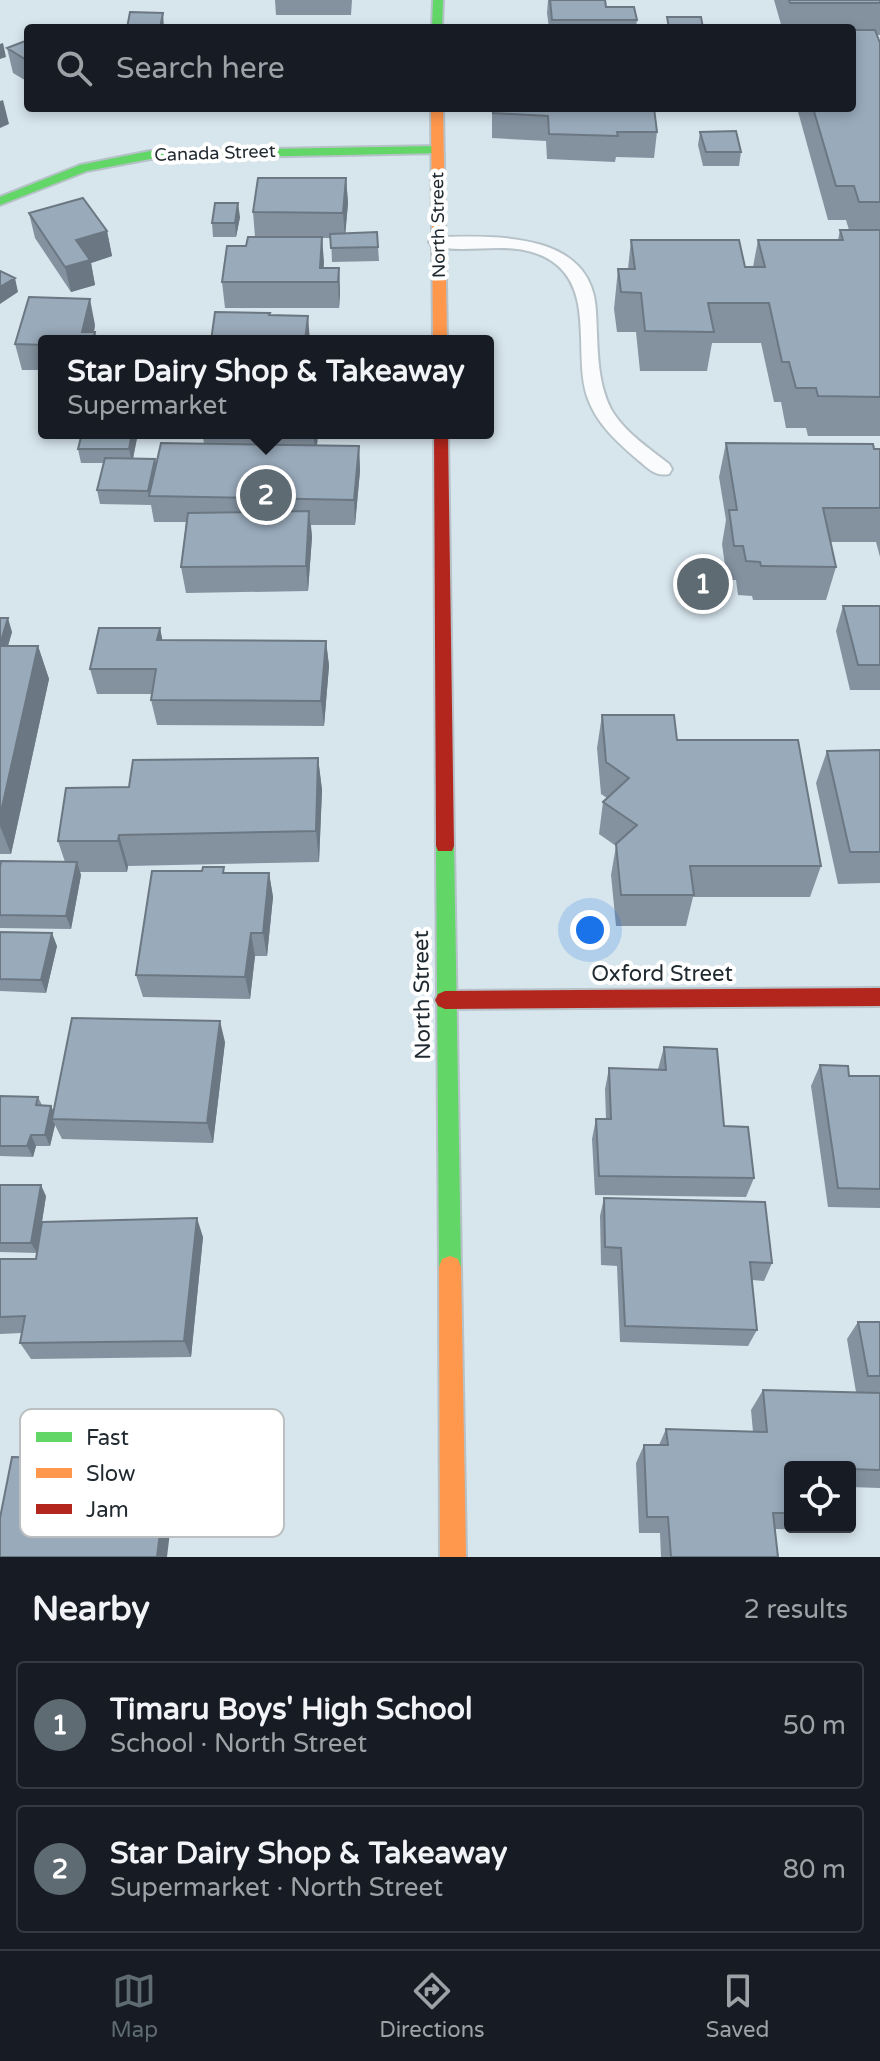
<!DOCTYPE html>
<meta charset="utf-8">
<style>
:root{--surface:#171b24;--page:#242831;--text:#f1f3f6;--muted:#9ea1a6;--line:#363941;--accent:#5f6b72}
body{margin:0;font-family:"Varela Round",sans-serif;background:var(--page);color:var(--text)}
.controls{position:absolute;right:24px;bottom:24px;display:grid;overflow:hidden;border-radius:8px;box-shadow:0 4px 12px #0003}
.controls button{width:72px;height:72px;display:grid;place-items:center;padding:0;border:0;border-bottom:2px solid var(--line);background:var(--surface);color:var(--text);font:40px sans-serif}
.you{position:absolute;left:590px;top:930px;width:28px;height:28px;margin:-20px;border:6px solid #fff;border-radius:50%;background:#1a73e8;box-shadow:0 0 0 12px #1a73e833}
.badge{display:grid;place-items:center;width:52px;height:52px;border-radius:50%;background:var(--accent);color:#fff;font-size:26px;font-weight:700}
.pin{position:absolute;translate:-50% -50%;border:4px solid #fff;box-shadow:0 2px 8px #0006}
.popup{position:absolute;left:38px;top:335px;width:456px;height:104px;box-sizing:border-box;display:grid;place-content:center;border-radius:8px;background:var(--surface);filter:drop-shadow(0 2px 6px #0005);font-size:26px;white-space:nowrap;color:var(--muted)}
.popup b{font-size:30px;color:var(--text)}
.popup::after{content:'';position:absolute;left:50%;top:100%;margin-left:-16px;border:16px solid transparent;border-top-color:var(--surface)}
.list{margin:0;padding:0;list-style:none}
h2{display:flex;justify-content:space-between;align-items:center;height:104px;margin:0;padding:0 32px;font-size:34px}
h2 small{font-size:26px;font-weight:400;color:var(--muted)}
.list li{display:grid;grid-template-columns:52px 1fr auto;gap:24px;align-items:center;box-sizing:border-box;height:128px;margin:0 16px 16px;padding:0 16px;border:2px solid var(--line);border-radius:8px}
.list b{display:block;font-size:30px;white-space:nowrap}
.list p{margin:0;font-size:26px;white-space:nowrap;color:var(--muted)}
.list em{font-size:26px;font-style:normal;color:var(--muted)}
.icon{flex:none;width:44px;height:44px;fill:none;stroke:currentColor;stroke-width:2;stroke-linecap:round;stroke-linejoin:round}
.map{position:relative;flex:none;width:880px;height:1557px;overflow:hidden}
.search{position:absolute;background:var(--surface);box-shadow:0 4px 12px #0003;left:24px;right:24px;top:24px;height:88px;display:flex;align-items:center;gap:20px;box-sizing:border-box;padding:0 28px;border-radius:8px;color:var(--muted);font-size:30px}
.sheet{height:392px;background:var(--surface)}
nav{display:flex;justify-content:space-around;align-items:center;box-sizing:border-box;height:112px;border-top:2px solid var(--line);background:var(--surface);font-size:22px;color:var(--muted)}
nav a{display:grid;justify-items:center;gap:4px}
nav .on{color:var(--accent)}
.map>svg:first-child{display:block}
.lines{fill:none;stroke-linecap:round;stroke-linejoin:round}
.lane-casing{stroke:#b6c2c8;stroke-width:4}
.fast-casing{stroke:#b6c2c8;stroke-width:4}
.slow-casing{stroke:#b6c2c8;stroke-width:4}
.jam-casing{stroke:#b6c2c8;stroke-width:4}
.lane{fill:#f9fbfc;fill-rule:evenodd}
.fast{fill:#63d668;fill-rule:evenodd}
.slow{fill:#ff974d;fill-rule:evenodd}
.jam{fill:#b3261e;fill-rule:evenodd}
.wall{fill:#8492a0}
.shaded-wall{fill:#6b7782}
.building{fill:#99aaba;stroke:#6b7782;stroke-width:2}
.labels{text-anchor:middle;stroke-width:8;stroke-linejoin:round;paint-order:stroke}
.far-street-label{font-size:18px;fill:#1f292f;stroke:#fff}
.street-label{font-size:22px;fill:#1f292f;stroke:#fff}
.key{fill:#fff;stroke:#bcbfc1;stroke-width:2}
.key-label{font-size:22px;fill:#1f292f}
</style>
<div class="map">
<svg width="880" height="1557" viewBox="0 0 880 1557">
<rect width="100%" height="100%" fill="#d7e5ed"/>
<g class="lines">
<g class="lane-casing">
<path id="lane" d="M 438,237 C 496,236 593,231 596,312 C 598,344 596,380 611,409 C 624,432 649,448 669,464 L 672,469 L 669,474 C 655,477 648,468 638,460 C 618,443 597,424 588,399 C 573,358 594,296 557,265 C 520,235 473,256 432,246 L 429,242 L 432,238 Z"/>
</g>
<g class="fast-casing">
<path id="fast" d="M 433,0 L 443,0 L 442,28 L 432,28 Z
M 437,146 L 441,147 L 441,153 L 150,159 L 87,171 L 0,205 L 0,197 L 80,165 L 150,151 Z
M 445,838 L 452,841 L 454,846 L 461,1267 L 458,1275 L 450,1278 L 442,1275 L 439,1267 L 436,846 L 438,841 Z"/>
</g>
<g class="slow-casing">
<path id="slow" d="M 431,108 L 443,108 L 447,341 L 433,341 Z
M 450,1256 L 458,1259 L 461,1267 L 466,1557 L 440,1557 L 439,1267 L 442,1259 Z"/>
</g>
<g class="jam-casing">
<path id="jam" d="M 434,433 L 448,433 L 454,846 L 452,851 L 438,851 L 436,846 Z
M 880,988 L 880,1006 L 445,1009 L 438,1006 L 435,1000 L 438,994 L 445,991 Z"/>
</g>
<use href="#lane" class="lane"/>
<use href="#fast" class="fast"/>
<use href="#slow" class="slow"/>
<use href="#jam" class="jam"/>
</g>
<path class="wall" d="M 275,0 L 352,0 L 351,15 L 276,15 Z
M 548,0 L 605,0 L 606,7 L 637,20 L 636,28 L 546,28 L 549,28 L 547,13 Z
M 774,0 L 880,0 L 880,35 L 877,35 L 880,43 L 880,436 L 808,436 L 806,428 L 786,428 L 781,402 L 774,402 L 761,343 L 712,343 L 707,371 L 640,371 L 636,332 L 617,332 L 614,309 L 618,269 L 628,269 L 631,240 L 745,267 L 753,267 L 758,240 L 838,240 L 840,230 L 849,230 L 846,220 L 828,220 L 797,108 L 852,108 L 852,28 L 782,28 Z
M 28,40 L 28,82 L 13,73 L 7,48 Z
M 492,108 L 654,108 L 657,132 L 654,158 L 616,157 L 615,162 L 547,159 L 546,141 L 492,138 Z
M 700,132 L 741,152 L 739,166 L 703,166 L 698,145 Z
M 346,178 L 348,203 L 345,234 L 377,232 L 379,261 L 332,262 L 331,238 L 322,238 L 323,268 L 339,268 L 340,293 L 339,308 L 225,308 L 222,282 L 255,237 L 253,212 Z
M 29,213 L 107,231 L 112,256 L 91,263 L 95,285 L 71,292 L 35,238 Z
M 240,217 L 236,237 L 213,237 L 212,223 Z
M 95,325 L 94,332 L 95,332 L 97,341 L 44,341 L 44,370 L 22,370 L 15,344 Z
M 138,433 L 133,459 L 156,464 L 204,443 L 202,433 L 318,433 L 317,445 L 359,446 L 360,471 L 355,525 L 311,525 L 312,537 L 308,591 L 186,593 L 181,567 L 186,522 L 154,522 L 151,505 L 100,504 L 97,490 L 103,463 L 81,463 L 78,449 Z
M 726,443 L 880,449 L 880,557 L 876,542 L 830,542 L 836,567 L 826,600 L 753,600 L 752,596 L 738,595 L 736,580 L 727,580 L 722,544 L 726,520 L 719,477 Z
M 843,606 L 880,606 L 880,690 L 850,690 L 836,631 Z
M 0,618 L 12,632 L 8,646 L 38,646 L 49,679 L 11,854 L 0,854 Z
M 160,628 L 162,640 L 326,641 L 329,666 L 324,726 L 157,725 L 151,700 L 152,694 L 97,694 L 90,669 Z
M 602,715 L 677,740 L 821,866 L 810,897 L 693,897 L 686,926 L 616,926 L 611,875 L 616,846 L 599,834 L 603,802 L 607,798 L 601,794 L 597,748 Z
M 880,750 L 880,883 L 838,884 L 816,783 L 827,751 Z
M 318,758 L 322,790 L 319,862 L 128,866 L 127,872 L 80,872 L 81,875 L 71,929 L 0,928 L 0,867 L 65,862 L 58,841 L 129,787 Z
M 225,873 L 269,873 L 273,897 L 267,956 L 255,956 L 250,999 L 143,997 L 136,975 Z
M 0,932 L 57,946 L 46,993 L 0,991 Z
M 225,1042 L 213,1143 L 62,1139 L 55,1125 L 50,1146 L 36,1146 L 33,1157 L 0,1156 L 0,1096 L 38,1097 L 42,1105 L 51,1106 L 54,1112 Z
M 664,1047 L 724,1126 L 754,1178 L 746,1197 L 595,1195 L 592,1139 L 596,1119 L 606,1119 L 605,1089 L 609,1068 L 658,1069 Z
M 820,1065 L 849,1076 L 880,1076 L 880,1208 L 828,1207 L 811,1086 Z
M 0,1185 L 46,1196 L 37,1253 L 0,1252 Z
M 604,1198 L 772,1263 L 764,1281 L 752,1280 L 757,1330 L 748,1346 L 620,1342 L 617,1266 L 601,1265 L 600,1216 Z
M 203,1237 L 191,1357 L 31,1359 L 20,1343 L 22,1333 L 0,1334 L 0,1259 L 36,1259 Z
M 858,1322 L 880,1322 L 880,1392 L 856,1392 L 847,1339 Z
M 763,1390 L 880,1393 L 880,1488 L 850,1487 L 850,1467 L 790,1467 L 790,1527 L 812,1527 L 809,1530 L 775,1529 L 778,1557 L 661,1557 L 660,1533 L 639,1533 L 636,1463 L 644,1445 L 659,1445 L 666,1429 L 753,1432 L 751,1410 Z"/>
<path class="shaded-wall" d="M 163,13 L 164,28 L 160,28 Z
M 3,43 L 6,57 L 0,59 L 0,44 Z
M 3,100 L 9,124 L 0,128 L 0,101 Z
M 346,178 L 348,203 L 345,238 L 343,213 Z
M 238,203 L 240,217 L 236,237 L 235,223 Z
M 107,231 L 112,256 L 91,263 L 95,285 L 71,292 L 65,267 L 76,240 Z
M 322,237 L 324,262 L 323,282 L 320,268 Z
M 339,268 L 340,293 L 339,308 L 338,282 Z
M 15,278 L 18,292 L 0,304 L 0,287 Z
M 90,299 L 95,325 L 92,341 L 82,332 Z
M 308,316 L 310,341 L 305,341 Z
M 132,433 L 138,433 L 132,463 L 129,449 Z
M 313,433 L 318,433 L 316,458 Z
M 359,446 L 360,471 L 355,525 L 354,500 Z
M 155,459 L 158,473 L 149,496 L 148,491 Z
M 309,511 L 312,537 L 308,591 L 306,566 Z
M 8,618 L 12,632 L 1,669 L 0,644 Z
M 160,628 L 165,653 L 157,640 Z
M 326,641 L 329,666 L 324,726 L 321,701 Z
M 38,646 L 49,679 L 11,854 L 0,826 L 0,816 Z
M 318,758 L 322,790 L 319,862 L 316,831 Z
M 119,835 L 128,866 L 127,872 L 118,841 Z
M 77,862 L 81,875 L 71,929 L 66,916 Z
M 269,873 L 273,897 L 267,956 L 263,933 Z
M 52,933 L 57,946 L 46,993 L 41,980 Z
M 251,933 L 255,956 L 250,999 L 245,977 Z
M 220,1021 L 225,1042 L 213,1143 L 207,1123 Z
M 51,1106 L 56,1117 L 52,1119 L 55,1125 L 50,1146 L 45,1135 Z
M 31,1135 L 36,1146 L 33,1157 L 27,1146 Z
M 41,1185 L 46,1196 L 37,1253 L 31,1243 Z
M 197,1218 L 203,1237 L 191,1357 L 184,1341 Z
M 169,1461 L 177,1474 L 167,1557 L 157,1557 Z"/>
<path class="building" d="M 550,0 L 605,0 L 606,7 L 634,7 L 637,20 L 552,20 Z
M 789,0 L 880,0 L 880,3 L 790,3 Z
M 130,12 L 163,13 L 160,28 L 127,28 Z
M 667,17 L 701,17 L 703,28 L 669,28 Z
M 852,30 L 875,30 L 880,43 L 880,202 L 859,202 L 854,186 L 836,186 L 813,108 L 852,108 Z
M 28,40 L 28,61 L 7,48 Z
M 493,108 L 654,108 L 657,132 L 617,132 L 618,136 L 549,134 L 548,116 L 493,113 Z
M 736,131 L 741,152 L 706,152 L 700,132 Z
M 258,178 L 346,178 L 343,213 L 253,212 Z
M 83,198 L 107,231 L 76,240 L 90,260 L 65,267 L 29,213 Z
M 215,203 L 238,203 L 235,223 L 212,223 Z
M 840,230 L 880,230 L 880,397 L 818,396 L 816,388 L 796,388 L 789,362 L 782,362 L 769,303 L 708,303 L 714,332 L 645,331 L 641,293 L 621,292 L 618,269 L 635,269 L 631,240 L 739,240 L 745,267 L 765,267 L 758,240 L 843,240 Z
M 377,232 L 378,247 L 331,248 L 330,234 Z
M 248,237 L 322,237 L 320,268 L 339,268 L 338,282 L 222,282 L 227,246 L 246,246 Z
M 0,271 L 15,278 L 0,287 Z
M 29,297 L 90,299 L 82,332 L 95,332 L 93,341 L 44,341 L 44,345 L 15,344 Z
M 215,312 L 270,313 L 269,315 L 308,316 L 305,341 L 211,341 Z
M 82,433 L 132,433 L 129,449 L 78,449 Z
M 161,443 L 359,446 L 354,500 L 149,496 Z
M 726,443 L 873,444 L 874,449 L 880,449 L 880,508 L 823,508 L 836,567 L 761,566 L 760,562 L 746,561 L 743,546 L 734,546 L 729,510 L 737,510 Z
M 105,458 L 155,459 L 148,491 L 97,490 Z
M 309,511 L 306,566 L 181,567 L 188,513 Z
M 843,606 L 880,606 L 880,665 L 858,665 Z
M 0,618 L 8,618 L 0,644 Z
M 99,628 L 160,628 L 157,640 L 326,641 L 321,701 L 151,700 L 156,669 L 90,669 Z
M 0,646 L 38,646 L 0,816 Z
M 602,715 L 674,715 L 677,740 L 798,740 L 821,866 L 690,866 L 694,895 L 621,895 L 616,844 L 637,825 L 603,802 L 629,778 L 606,762 Z
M 880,750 L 880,852 L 850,852 L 827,751 Z
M 318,758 L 316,831 L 119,835 L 118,841 L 58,841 L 66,788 L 129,787 L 133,760 Z
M 1,861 L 77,862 L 66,916 L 0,915 L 0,867 Z
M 203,867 L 224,867 L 223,873 L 269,873 L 263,933 L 251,933 L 245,977 L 136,975 L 152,871 L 202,871 Z
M 0,932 L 52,933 L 41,980 L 0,979 Z
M 72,1018 L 220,1021 L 207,1123 L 52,1119 Z
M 664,1047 L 717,1049 L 724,1126 L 748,1127 L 754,1178 L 599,1176 L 596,1119 L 611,1119 L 609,1068 L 666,1070 Z
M 820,1065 L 848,1066 L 849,1076 L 880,1076 L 880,1189 L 838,1188 Z
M 0,1096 L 38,1097 L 36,1105 L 51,1106 L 45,1135 L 31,1135 L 27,1146 L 0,1146 Z
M 0,1185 L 41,1185 L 31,1243 L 0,1243 Z
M 604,1198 L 765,1202 L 772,1263 L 750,1262 L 757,1330 L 625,1326 L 621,1248 L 605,1247 Z
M 197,1218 L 184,1341 L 20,1343 L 25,1316 L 0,1317 L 0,1259 L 36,1259 L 42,1222 Z
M 858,1322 L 880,1322 L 880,1376 L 868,1376 Z
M 763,1390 L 880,1393 L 880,1470 L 850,1469 L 850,1467 L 790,1467 L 790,1513 L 773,1513 L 778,1557 L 671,1557 L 668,1517 L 647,1517 L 644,1445 L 668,1445 L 666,1429 L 767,1432 Z
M 12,1457 L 169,1461 L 157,1557 L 0,1557 L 0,1518 Z"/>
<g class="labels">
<g class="far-street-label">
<text transform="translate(215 153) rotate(-2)" y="6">Canada Street</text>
<text transform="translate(438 225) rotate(-91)" y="6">North Street</text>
</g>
<g class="street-label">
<text x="662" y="981">Oxford Street</text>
<text transform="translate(421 995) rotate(-91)" y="8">North Street</text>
</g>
</g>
<rect x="20" y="1409" width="264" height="128" rx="12" class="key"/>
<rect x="36" y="1432" width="36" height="10" fill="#63d668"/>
<rect x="36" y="1468" width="36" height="10" fill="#ff974d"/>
<rect x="36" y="1504" width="36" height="10" fill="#b3261e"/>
<g class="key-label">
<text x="86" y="1445">Fast</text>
<text x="86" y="1481">Slow</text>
<text x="86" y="1517">Jam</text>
</g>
</svg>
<div class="controls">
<button><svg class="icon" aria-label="locate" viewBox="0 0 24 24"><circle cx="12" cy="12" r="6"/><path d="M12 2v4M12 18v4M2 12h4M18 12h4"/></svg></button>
</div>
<div class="you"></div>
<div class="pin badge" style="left:703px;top:584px">1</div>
<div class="pin badge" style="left:266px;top:495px">2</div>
<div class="popup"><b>Star Dairy Shop &amp; Takeaway</b>Supermarket</div>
<div class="search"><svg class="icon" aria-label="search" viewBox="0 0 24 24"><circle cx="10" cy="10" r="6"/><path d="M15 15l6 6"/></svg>Search here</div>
</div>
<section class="sheet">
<h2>Nearby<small>2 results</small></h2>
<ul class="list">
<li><span class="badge">1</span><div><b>Timaru Boys' High School</b><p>School · North Street</p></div><em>50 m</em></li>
<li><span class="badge">2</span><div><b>Star Dairy Shop &amp; Takeaway</b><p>Supermarket · North Street</p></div><em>80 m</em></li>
</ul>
</section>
<nav>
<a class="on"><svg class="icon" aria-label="map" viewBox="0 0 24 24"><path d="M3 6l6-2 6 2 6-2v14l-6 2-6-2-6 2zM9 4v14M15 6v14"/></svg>Map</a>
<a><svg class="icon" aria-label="directions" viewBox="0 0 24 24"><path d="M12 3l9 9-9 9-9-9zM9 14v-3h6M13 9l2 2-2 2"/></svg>Directions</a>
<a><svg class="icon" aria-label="saved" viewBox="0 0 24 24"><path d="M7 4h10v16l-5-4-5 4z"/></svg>Saved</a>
</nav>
